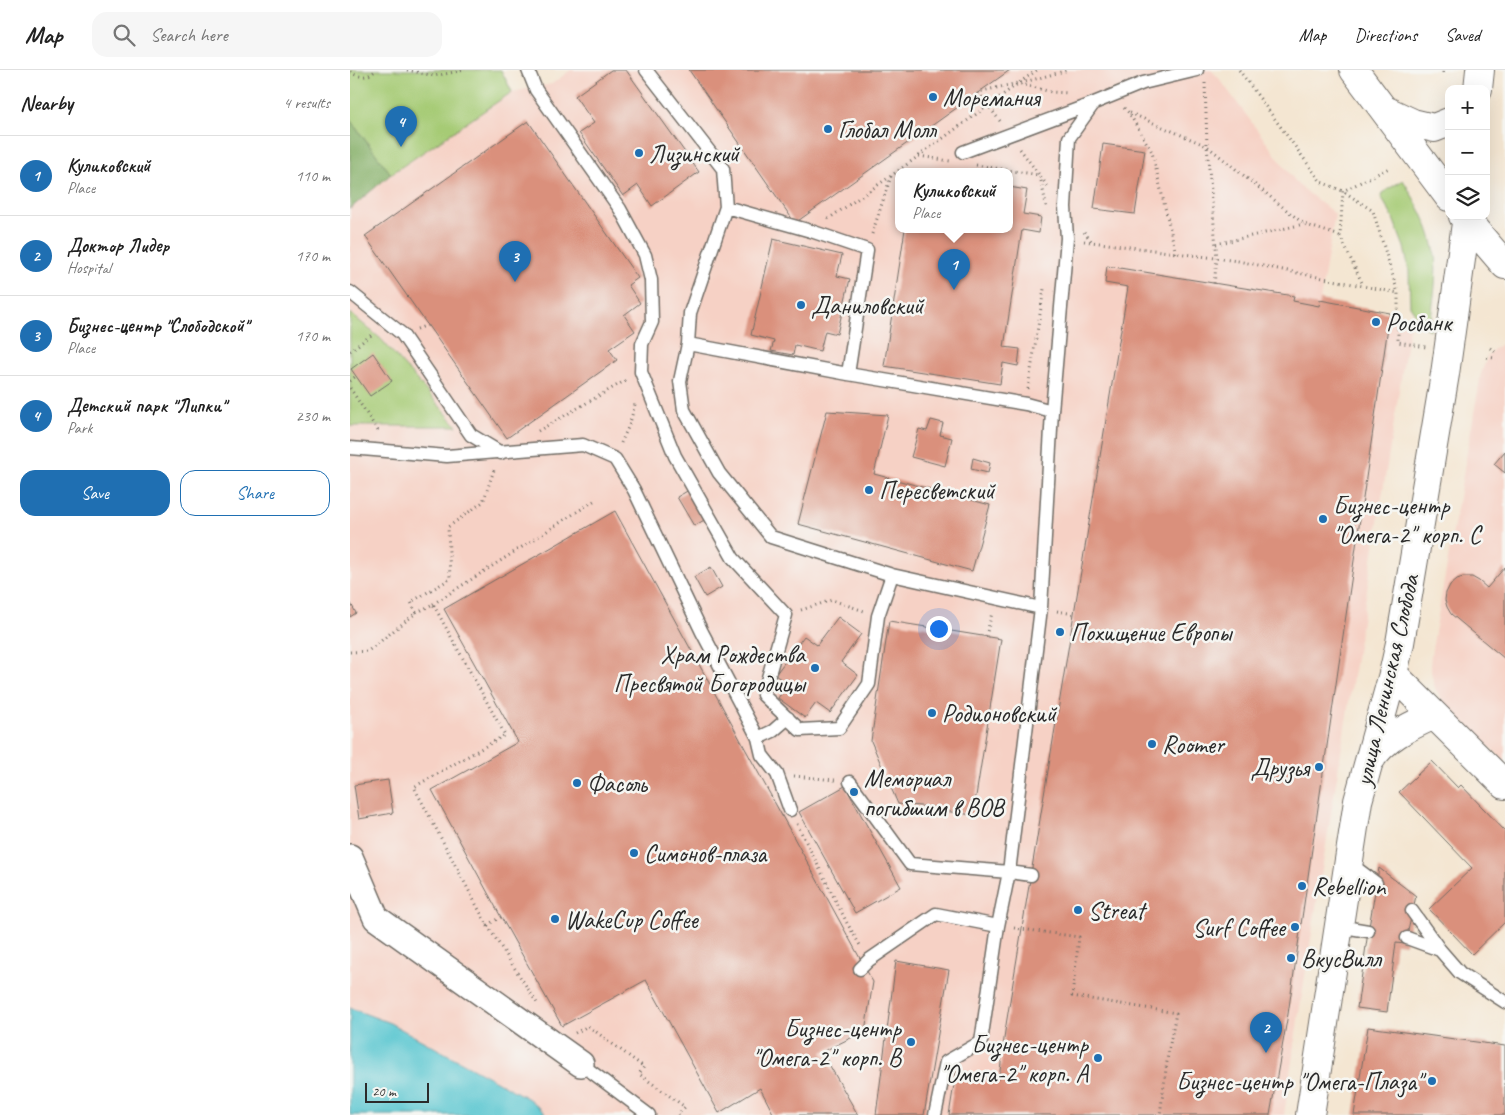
<!DOCTYPE html>
<meta charset="utf-8">
<style>
:root{--surface:#fff;--page:#f6f6f6;--text:#222;--muted:#767676;--line:#e0e0e0;--accent:#1f6fb2}
body{margin:0;font-family:Caveat,sans-serif;background:var(--page);color:var(--text)}
.controls{position:absolute;right:15px;top:15px;display:grid;overflow:hidden;border-radius:10px;box-shadow:0 5px 20px #0002}
.controls button{width:45px;height:45px;display:grid;place-items:center;padding:0;border:0;border-bottom:1px solid var(--line);background:var(--surface);color:var(--text);font:25px sans-serif}
.scale{position:absolute;left:15px;bottom:12px;width:64px;box-sizing:border-box;padding-left:5px;border:2px solid #2b2b2b;border-top:0;font-size:14px;line-height:18px;white-space:nowrap;color:#2b2b2b;-webkit-text-stroke:4px #f6f6f2;paint-order:stroke}
.you{position:absolute;left:588px;top:558px;width:18px;height:18px;margin:-12px;border:4px solid #fff;border-radius:50%;background:#1a73e8;box-shadow:0 0 0 8px #1a73e833}
.badge{display:grid;place-items:center;width:32px;height:32px;border-radius:50%;background:var(--accent);color:#fff;font-size:16px;font-weight:700}
.pin{position:absolute;translate:-50% -41px;filter:drop-shadow(0 1px 2px #0008)}
.pin::after{content:'';position:absolute;top:26px;width:18px;height:15px;background:inherit;clip-path:polygon(0 0,100% 0,50% 100%)}
.popup{position:absolute;left:545px;top:98px;width:118px;height:65px;box-sizing:border-box;display:grid;place-content:center;border-radius:10px;background:var(--surface);filter:drop-shadow(0 1px 4px #0005);font-size:16px;white-space:nowrap;color:var(--muted)}
.popup b{font-size:19px;color:var(--text)}
.popup::after{content:'';position:absolute;left:50%;top:100%;margin-left:-10px;border:10px solid transparent;border-top-color:var(--surface)}
.list{margin:0;padding:0;list-style:none}
h2{display:flex;justify-content:space-between;align-items:center;height:65px;margin:0;padding:0 20px;font-size:21px}
h2 small{font-size:16px;font-weight:400;color:var(--muted)}
.list li{display:grid;grid-template-columns:32px 1fr auto;gap:15px;align-items:center;box-sizing:border-box;height:80px;padding:0 20px;border-top:1px solid var(--line)}
.list b{display:block;font-size:19px;white-space:nowrap}
.list p{margin:0;font-size:16px;white-space:nowrap;color:var(--muted)}
.list em{font-size:16px;font-style:normal;color:var(--muted)}
.actions{display:flex;gap:10px;padding:15px 20px}
.actions a{flex:1;padding:11px 0;border:1px solid var(--accent);border-radius:15px;text-align:center;font-size:18px;color:var(--accent)}
.actions .main{background:var(--accent);color:#fff}
.icon{flex:none;width:28px;height:28px;fill:none;stroke:currentColor;stroke-width:2;stroke-linecap:round;stroke-linejoin:round}
.map{position:relative;flex:none;width:1155px;height:1045px;overflow:hidden}
header{display:flex;align-items:center;gap:30px;box-sizing:border-box;height:70px;padding:0 25px;background:var(--surface);border-bottom:1px solid var(--line)}
header strong{font-size:24px}
nav{display:flex;gap:28px;margin-inline-start:auto;font-size:18px}
.search{width:350px;height:45px;background:var(--page);display:flex;align-items:center;gap:12px;box-sizing:border-box;padding:0 18px;border-radius:15px;color:var(--muted);font-size:19px}
main{display:flex}
aside{flex:1;background:var(--surface)}
.map>svg:first-child{display:block}
.built{fill:#f6d1c5;fill-rule:evenodd}
.green{fill:#a6cb74;stroke:#687b50}
.forest{fill:#84af66;stroke:#586d48}
.water{fill:#59c6d0;stroke:#42787e}
.building{fill:#da907b}
.lines{fill:none;stroke-linecap:round;stroke-linejoin:round}
.lane-casing{stroke:#716c65;stroke-width:15}
.street-casing{stroke:#716c65;stroke-width:28}
.secondary-casing{stroke:#716c65;stroke-width:30}
.path{stroke:#716c65;stroke-width:3;stroke-dasharray:1 4;stroke-linecap:butt}
.lane{stroke:#fff;stroke-width:12}
.street{stroke:#fff;stroke-width:25}
.secondary{stroke:#fff;stroke-width:28}
.poi-dot{fill:#1f6fb2;stroke:#f6f6f2;stroke-width:2}
.labels{text-anchor:middle;stroke-width:5;stroke-linejoin:round;paint-order:stroke}
.poi-label{font-size:25px;fill:#2b2b2b;stroke:#f6f6f2;text-anchor:start}
.street-label{font-size:25px;fill:#2b2b2b;stroke:#f6f6f2}
</style>
<header>
<strong>Map</strong>
<div class="search"><svg class="icon" aria-label="search" viewBox="0 0 24 24"><circle cx="10" cy="10" r="6"/><path d="M15 15l6 6"/></svg>Search here</div>
<nav><a>Map</a><a>Directions</a><a>Saved</a></nav>
</header>
<main>
<aside>
<h2>Nearby<small>4 results</small></h2>
<ul class="list">
<li><span class="badge">1</span><div><b>Куликовский</b><p>Place</p></div><em>110 m</em></li>
<li><span class="badge">2</span><div><b>Доктор Лидер</b><p>Hospital</p></div><em>170 m</em></li>
<li><span class="badge">3</span><div><b>Бизнес-центр &quot;Слободской&quot;</b><p>Place</p></div><em>170 m</em></li>
<li><span class="badge">4</span><div><b>Детский парк &quot;Липки&quot;</b><p>Park</p></div><em>230 m</em></li>
</ul>
<div class="actions"><a class="main">Save</a><a>Share</a></div>
</aside>
<div class="map">
<svg width="1155" height="1045" viewBox="0 0 1155 1045">
<rect width="100%" height="100%" fill="#f6f6f2"/>
<filter id="ink" filterUnits="userSpaceOnUse"><feTurbulence type="fractalNoise" baseFrequency=".02" numOctaves="2"/><feDisplacementMap in="SourceGraphic" scale="10" xChannelSelector="R" yChannelSelector="G"/><feConvolveMatrix kernelMatrix="1 2 1 2 8 2 1 2 1" color-interpolation-filters="sRGB"/></filter>
<filter id="wash" filterUnits="userSpaceOnUse"><feTurbulence type="fractalNoise" baseFrequency=".0096" numOctaves="4" result="noise"/><feDisplacementMap in="SourceGraphic" scale="20" xChannelSelector="R" yChannelSelector="G"/><feGaussianBlur stdDeviation="1.12" result="paint"/><feColorMatrix in="noise" values="0 0 0 0 0 0 0 0 0 0 0 0 0 0 0 0 0 1.4 0 .05"/><feComposite in="paint" operator="in"/></filter>
<g filter="url(#wash)">
<rect width="100%" height="100%" fill="#f4e6d2"/>
<path class="built" d="M 221,0 L 861,0 L 868,7 L 948,115 L 985,144 L 970,230 L 1061,246 L 949,943 L 934,1045 L 197,1045 L 179,1029 L 40,953 L 0,938 L 0,50 L 41,104 L 162,22 L 202,14 ZM 549,101 L 659,101 L 659,159 L 549,159 Z
M 1155,272 L 1155,692 L 1096,636 L 1085,618 L 1080,597 L 1081,585 L 1131,304 L 1137,287 L 1144,279 Z"/>
<path class="green" d="M 0,0 L 151,0 L 162,22 L 41,104 L 0,50 Z
M 1053,110 C 1066,132 1079,153 1084,179 C 1089,205 1082,234 1080,260 L 1075,258 L 1060,236 L 1059,201 L 1054,177 L 1042,146 L 1031,127 L 1032,123 Z
M 0,243 L 31,269 L 107,356 L 0,356 Z"/>
<path class="forest" d="M 0,50 L 41,104 L 0,139 Z"/>
<path class="water" d="M 0,938 L 40,953 L 179,1029 L 197,1045 L 0,1045 Z"/>
<g id="blocks">
<path class="building" d="M 261,0 L 276,0 L 349,102 L 302,136 L 288,115 L 273,126 L 229,63 L 244,53 L 225,26 Z
M 339,0 L 660,0 L 445,153 Z
M 178,51 L 288,208 L 278,215 L 290,233 L 274,245 L 285,261 L 259,279 L 267,290 L 157,368 L 15,166 Z
M 753,74 L 795,80 L 785,144 L 744,139 Z
M 659,117 L 677,120 L 673,144 L 691,147 L 689,163 L 672,160 L 654,277 L 670,279 L 668,296 L 653,293 L 650,314 L 534,296 L 555,159 L 659,159 Z
M 423,169 L 492,185 L 487,206 L 500,209 L 487,264 L 475,261 L 470,281 L 445,275 L 443,285 L 421,281 L 424,271 L 401,265 Z
M 757,196 L 944,226 L 943,231 L 969,236 L 970,230 L 1040,243 L 938,944 L 920,1045 L 599,1045 L 606,1002 L 649,1009 L 655,961 L 778,217 L 755,213 Z
M 23,283 L 42,311 L 20,326 L 1,299 Z
M 477,341 L 538,345 L 524,404 L 640,435 L 622,501 L 448,454 Z
M 581,350 L 593,353 L 590,365 L 602,368 L 595,396 L 561,387 L 569,359 L 577,361 Z
M 1155,381 L 1155,403 L 1144,394 Z
M 623,388 L 640,393 L 638,403 L 621,399 Z
M 339,420 L 356,449 L 344,456 L 327,427 Z
M 265,441 L 523,912 L 515,961 L 472,982 L 508,1045 L 424,1045 L 410,1018 L 369,1043 L 296,910 L 212,956 L 151,847 L 82,720 L 168,672 L 94,539 Z
M 361,497 L 372,517 L 355,527 L 344,507 Z
M 1155,497 L 1155,589 L 1101,544 L 1097,537 L 1095,530 L 1096,523 L 1100,515 L 1107,509 L 1113,507 L 1122,507 L 1129,511 L 1137,518 Z
M 0,532 L 6,543 L 0,547 Z
M 488,547 L 511,564 L 491,592 L 508,605 L 480,643 L 466,633 L 455,648 L 428,628 L 438,614 L 425,605 L 454,566 L 467,575 Z
M 539,551 L 651,569 L 623,745 L 594,741 L 592,738 L 548,734 L 521,671 Z
M 1082,691 L 1108,718 L 1111,715 L 1155,761 L 1155,852 L 1122,884 L 1079,839 L 1122,798 L 1049,722 Z
M 38,710 L 43,743 L 9,749 L 4,715 Z
M 495,716 L 551,817 L 505,843 L 449,742 Z
M 1029,798 L 1066,826 L 1055,874 L 1046,873 L 1037,942 L 1007,938 L 1017,869 Z
M 546,891 L 599,900 L 574,1045 L 526,1045 Z
M 1018,957 L 1155,976 L 1155,1045 L 1004,1045 Z"/>
</g>
</g>
<g filter="url(#ink)">
<use href="#blocks" fill-opacity="0" stroke="#716c65" stroke-width="1"/>
<g class="lines">
<g class="lane-casing">
<path id="lane" d="M 178,0 L 186,20 L 270,139 L 295,185 L 301,210 L 302,252 L 292,274 L 291,302 L 325,386 L 383,488 L 436,545 L 413,625 L 450,660 L 489,658 L 519,614 L 528,546 L 542,505
M 296,0 L 373,99 L 376,137 L 340,243 L 338,274 L 330,311 L 334,340 L 369,403 L 421,467 L 542,505 L 691,538
M 613,82 L 744,33
M 376,137 L 461,161 L 517,180 L 498,304
M 0,222 L 52,264 L 121,365 L 151,383
M 338,274 L 498,304 L 676,334 L 702,341
M 0,378 L 97,386 L 233,375 L 265,389 L 284,420 L 352,562 L 408,668 L 412,685 L 427,704 L 440,740
M 408,668 L 423,661 L 438,648
M 500,712 L 560,794 L 659,802 L 681,805
M 998,792 L 1026,813
M 1062,841 L 1090,880 L 1110,903 L 1155,932
M 988,856 L 1018,861
M 1057,868 L 1090,880
M 510,899 L 519,890 L 586,844 L 648,856
M 231,994 L 299,1045
M 585,1045 L 596,992 L 631,972 L 648,856 L 659,802 L 691,538 L 702,341 L 717,168 L 715,137 L 719,68 L 744,33 L 793,13 L 847,0"/>
</g>
<g class="street-casing">
<path id="street" d="M 0,787 L 26,848 L 231,994"/>
</g>
<g class="secondary-casing">
<path id="secondary" d="M 1004,0 L 1099,127
M 1128,19 L 1130,0
M 1035,40 L 1063,53 L 1084,58 L 1099,52
M 1113,146 L 1155,195
M 1043,604 L 1155,715
M 1019,692 C 1033,668 1060,656 1084,645
M 960,1045 L 1008,731 L 1043,604 L 1050,573 L 1095,304 L 1117,146"/>
</g>
<path class="path" d="M 57,0 L 84,6 L 115,0
M 889,0 L 971,112 L 993,121 L 1023,141 L 1048,223 L 1048,272 L 1076,277
M 0,2 C 9,8 18,8 26,0
M 1093,3 L 1093,0
M 671,13 L 718,0
M 855,13 L 857,76 L 867,188 L 864,214
M 774,38 L 779,43 L 802,82 L 826,184
M 780,43 L 857,76 L 954,154 L 990,166 L 993,121 L 1039,98
M 650,51 L 628,22 L 668,13 L 701,22 L 719,23
M 670,79 L 699,118
M 569,86 L 600,91
M 626,95 L 689,105
M 690,106 L 697,139
M 478,149 L 541,106
M 734,162 L 742,172
M 522,164 L 541,106 L 687,0
M 990,166 L 1013,215
M 734,171 L 888,191 L 1048,223
M 866,174 L 954,154
M 67,259 L 78,255
M 1140,278 L 1147,283
M 0,281 L 24,263
M 1137,287 L 1144,288
M 0,311 L 6,306
M 0,318 L 30,364
M 678,319 L 694,219
M 188,361 L 278,309
M 271,373 L 280,353 L 285,334
M 83,534 L 247,429
M 451,540 L 482,530 L 514,541
M 707,541 L 724,544
M 66,543 L 61,532 L 100,509 L 98,457 L 133,432 L 145,397
M 636,566 L 642,543
M 0,582 L 18,581 L 66,543 L 83,534 L 155,665 L 64,717 L 137,855 L 187,933
M 444,706 L 485,710
M 447,754 L 497,853 L 511,877
M 137,855 L 151,847
M 664,858 L 729,867 L 722,926 L 826,943 L 818,984 L 810,1045
M 225,963 L 238,956 L 294,997 L 289,1004 L 335,1037 L 328,1044 L 329,1045"/>
<use href="#lane" class="lane"/>
<use href="#street" class="street"/>
<use href="#secondary" class="secondary"/>
</g>
</g>
<g class="poi-dot">
<circle cx="583" cy="27" r="5"/>
<circle cx="478" cy="59" r="5"/>
<circle cx="289" cy="83" r="5"/>
<circle cx="451" cy="235" r="5"/>
<circle cx="1026" cy="252" r="5"/>
<circle cx="519" cy="420" r="5"/>
<circle cx="973" cy="449" r="5"/>
<circle cx="710" cy="562" r="5"/>
<circle cx="465" cy="598" r="5"/>
<circle cx="582" cy="643" r="5"/>
<circle cx="802" cy="674" r="5"/>
<circle cx="969" cy="697" r="5"/>
<circle cx="227" cy="713" r="5"/>
<circle cx="504" cy="722" r="5"/>
<circle cx="284" cy="783" r="5"/>
<circle cx="952" cy="816" r="5"/>
<circle cx="728" cy="840" r="5"/>
<circle cx="205" cy="849" r="5"/>
<circle cx="945" cy="857" r="5"/>
<circle cx="941" cy="888" r="5"/>
<circle cx="561" cy="972" r="5"/>
<circle cx="748" cy="988" r="5"/>
<circle cx="1082" cy="1011" r="5"/>
</g>
<g class="labels">
<g class="poi-label">
<text x="593" y="36">Моремания</text>
<text x="488" y="68">Глобал Молл</text>
<text x="299" y="92">Лизинский</text>
<text x="461" y="244">Даниловский</text>
<text x="1036" y="261">Росбанк</text>
<text x="529" y="429">Пересветский</text>
<text x="983" y="444">Бизнес-центр<tspan x="983" dy="29">"Омега-2" корп. C</tspan></text>
<text x="720" y="571">Похищение Европы</text>
<text x="455" y="593" text-anchor="end">Храм Рождества<tspan x="455" dy="29">Пресвятой Богородицы</tspan></text>
<text x="592" y="652">Родионовский</text>
<text x="812" y="683">Roomer</text>
<text x="959" y="706" text-anchor="end">Друзья</text>
<text x="514" y="717">Мемориал<tspan x="514" dy="29">погибшим в ВОВ</tspan></text>
<text x="237" y="722">Фасоль</text>
<text x="294" y="792">Симонов-плаза</text>
<text x="962" y="825">Rebellion</text>
<text x="738" y="849">Streat</text>
<text x="215" y="858">WakeCup Coffee</text>
<text x="935" y="866" text-anchor="end">Surf Coffee</text>
<text x="951" y="897">ВкусВилл</text>
<text x="551" y="967" text-anchor="end">Бизнес-центр<tspan x="551" dy="29">"Омега-2" корп. B</tspan></text>
<text x="738" y="983" text-anchor="end">Бизнес-центр<tspan x="738" dy="29">"Омега-2" корп. A</tspan></text>
<text x="1072" y="1020" text-anchor="end">Бизнес-центр "Омега-Плаза"</text>
</g>
<g class="street-label">
<text transform="translate(1036 610) rotate(-77)" y="9">улица Ленинская Слобода</text>
</g>
</g>
</svg>
<div class="controls">
<button>+</button>
<button>−</button>
<button><svg class="icon" aria-label="layers" viewBox="0 0 24 24"><path d="M12 4l9 5-9 5-9-5zM3 14l9 5 9-5"/></svg></button>
</div>
<div class="scale">20 m</div>
<div class="you"></div>
<div class="pin badge" style="left:604px;top:220px">1</div>
<div class="popup"><b>Куликовский</b>Place</div>
<div class="pin badge" style="left:916px;top:983px">2</div>
<div class="pin badge" style="left:165px;top:212px">3</div>
<div class="pin badge" style="left:51px;top:77px">4</div>
</div>
</main>
